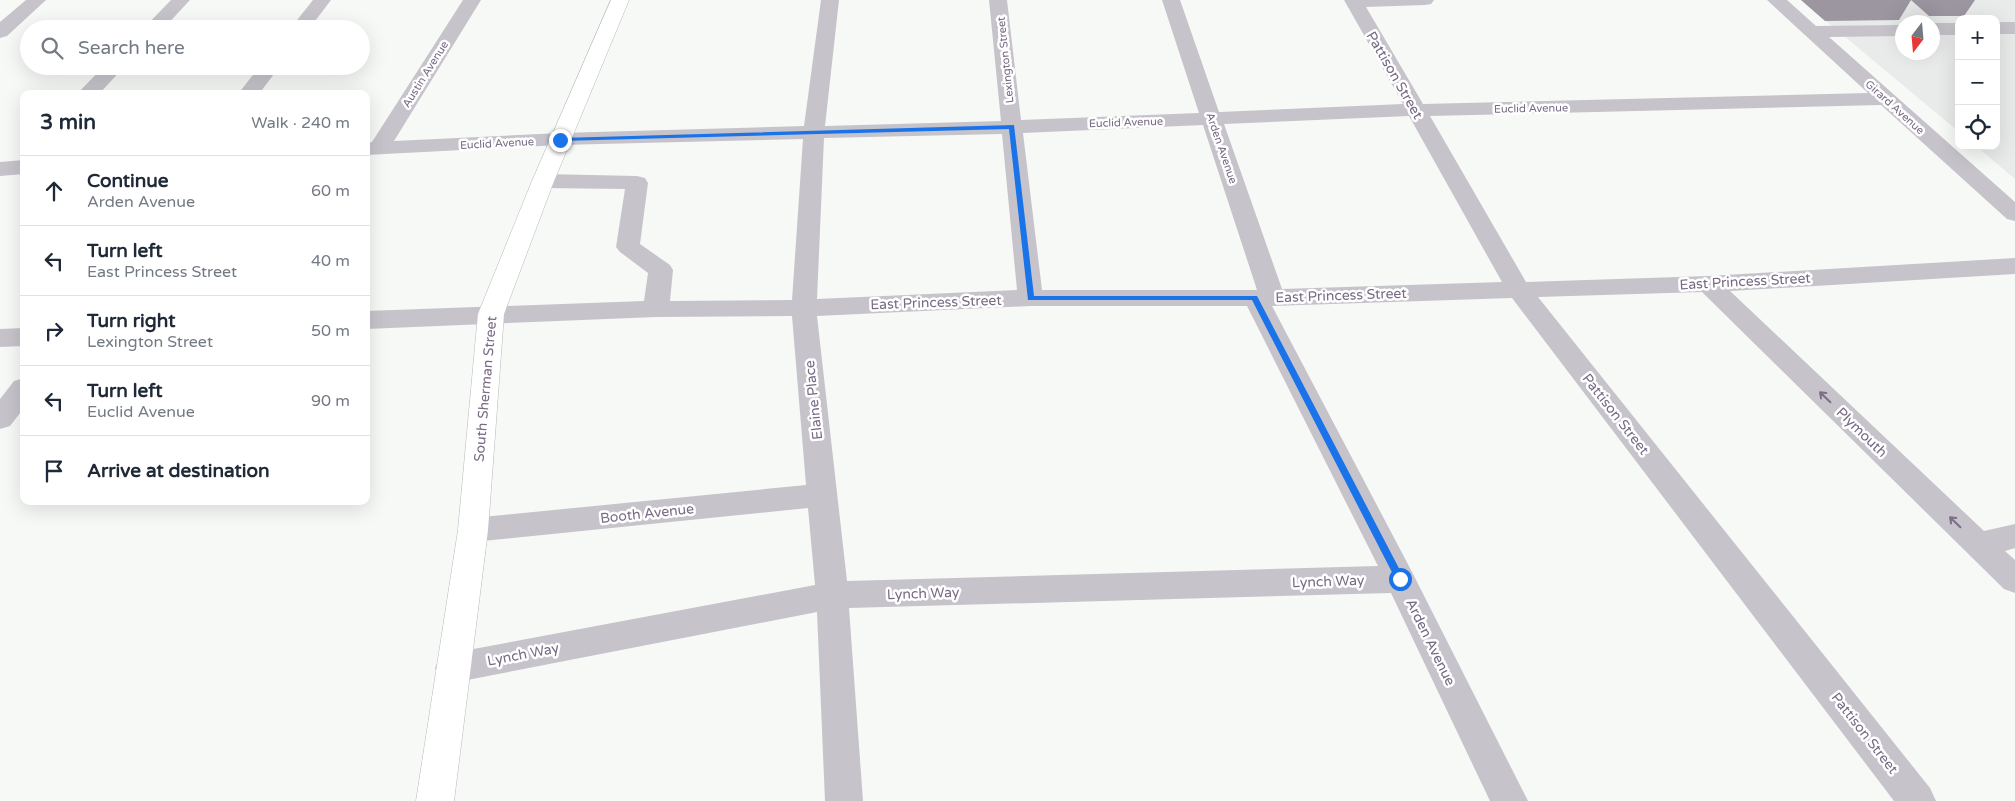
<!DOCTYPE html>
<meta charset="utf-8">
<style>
:root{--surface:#fff;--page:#f6f6f7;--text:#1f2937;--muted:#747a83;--line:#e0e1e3}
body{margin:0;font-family:"Varela Round",sans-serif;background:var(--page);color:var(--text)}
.controls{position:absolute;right:15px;top:15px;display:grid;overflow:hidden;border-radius:10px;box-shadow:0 5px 20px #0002}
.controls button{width:45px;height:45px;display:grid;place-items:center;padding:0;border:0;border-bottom:1px solid var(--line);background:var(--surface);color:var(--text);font:25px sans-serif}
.compass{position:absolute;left:1895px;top:15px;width:45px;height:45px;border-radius:50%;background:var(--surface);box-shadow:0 5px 20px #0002;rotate:196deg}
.stop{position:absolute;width:15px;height:15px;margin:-11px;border:4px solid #1a73e8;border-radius:50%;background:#fff}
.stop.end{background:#1a73e8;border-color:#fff;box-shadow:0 1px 5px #0008}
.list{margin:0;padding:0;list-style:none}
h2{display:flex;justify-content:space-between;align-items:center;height:65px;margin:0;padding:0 20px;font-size:21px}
h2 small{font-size:16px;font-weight:400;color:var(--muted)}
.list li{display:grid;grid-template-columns:32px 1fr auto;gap:15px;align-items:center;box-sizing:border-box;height:70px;padding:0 20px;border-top:1px solid var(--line)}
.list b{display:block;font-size:19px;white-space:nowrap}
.list p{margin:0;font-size:16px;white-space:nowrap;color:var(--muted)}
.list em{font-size:16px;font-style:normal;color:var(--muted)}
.icon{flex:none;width:28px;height:28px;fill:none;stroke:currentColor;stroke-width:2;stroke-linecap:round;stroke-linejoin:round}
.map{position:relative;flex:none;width:2015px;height:801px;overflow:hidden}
.search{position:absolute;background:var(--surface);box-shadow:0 5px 20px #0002;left:20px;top:20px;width:350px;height:55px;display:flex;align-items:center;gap:12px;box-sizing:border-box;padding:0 18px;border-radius:28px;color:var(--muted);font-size:19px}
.panel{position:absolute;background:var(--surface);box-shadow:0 5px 20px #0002;left:20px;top:90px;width:350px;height:415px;border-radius:10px}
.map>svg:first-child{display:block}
.built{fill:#e9eaea;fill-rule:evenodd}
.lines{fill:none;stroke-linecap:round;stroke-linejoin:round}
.major-casing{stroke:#bab6be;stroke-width:1}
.minor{fill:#c6c3ca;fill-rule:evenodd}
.major{fill:#fff;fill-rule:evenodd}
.wall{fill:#9b96a0}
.oneway{stroke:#7c6e88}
.route{fill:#1a73e8}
.labels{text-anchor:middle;stroke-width:5;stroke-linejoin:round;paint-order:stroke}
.far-street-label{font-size:11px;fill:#786a85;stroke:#fff}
.street-label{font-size:14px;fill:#786a85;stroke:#fff}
</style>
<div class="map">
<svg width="2015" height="801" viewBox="0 0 2015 801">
<rect width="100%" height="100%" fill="#f7f9f7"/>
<path class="built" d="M 1801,0 L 2015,0 L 2015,179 L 1976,146 L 1996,146 L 1996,19 L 1959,19 L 1959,132 ZM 1902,22 L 1932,22 L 1932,52 L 1902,52 Z"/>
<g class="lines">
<g class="major-casing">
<path id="major" d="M 611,0 L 629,0 L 554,181 L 504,314 L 488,530 L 454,801 L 416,801 L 458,530 L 478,314 L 532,181 Z"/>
</g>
<path class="minor" d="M 26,0 L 46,0 L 7,36 L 0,38 L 0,22 Z
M 171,0 L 190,0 L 163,29 L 143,29 Z
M 313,0 L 331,0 L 309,29 L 290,29 Z
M 463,0 L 481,0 L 394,141 L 560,133 L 804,126 L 821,0 L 839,0 L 825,126 L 1001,121 L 989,0 L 1007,0 L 1021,120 L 1199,113 L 1162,0 L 1180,0 L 1219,112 L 1403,104 L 1344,0 L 1434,0 L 1431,4 L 1425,5 L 1366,7 L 1423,104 L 1868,93 L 1767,0 L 1787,0 L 1816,26 L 1902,25 L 1902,36 L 1829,37 L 2015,202 L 2015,221 L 2007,219 L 1881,105 L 1430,116 L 1526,282 L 1708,276 L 2015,258 L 2015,274 L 1730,291 L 1984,531 L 2015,524 L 2015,548 L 2005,551 L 2015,560 L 2015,593 L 2004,589 L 1702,292 L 1538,297 L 1930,788 L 1936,801 L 1894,801 L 1512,298 L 1272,306 L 1411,570 L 1528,801 L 1490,801 L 1391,593 L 849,608 L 863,801 L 825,801 L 817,612 L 452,683 L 440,679 L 435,668 L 440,657 L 452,653 L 815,585 L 808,508 L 473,542 L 462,539 L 458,530 L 462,521 L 473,518 L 806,485 L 792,316 L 656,317 L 366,329 L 366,311 L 644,301 L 648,273 L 620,252 L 616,247 L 625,189 L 543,188 L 535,186 L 532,181 L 535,176 L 543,174 L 637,176 L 645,178 L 648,183 L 640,244 L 670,265 L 673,270 L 670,301 L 792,300 L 803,139 L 560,145 L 366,155 L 366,143 L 372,142 ZM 1409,116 L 1502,282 L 1282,289 L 1224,124 ZM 1203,125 L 1257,290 L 1042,290 L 1023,133 ZM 1002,134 L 1017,290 L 817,299 L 824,138 ZM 1030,306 L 1247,306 L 1378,566 L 847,581 L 817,316 Z
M 1996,22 L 2015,22 L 2015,34 L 1996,34 Z
M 1932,23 L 1959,23 L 1959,35 L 1932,35 Z
M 104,66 L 125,66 L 99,94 L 77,94 Z
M 260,66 L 280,66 L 259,94 L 238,94 Z
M 24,160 L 24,174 L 0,176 L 0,162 Z
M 24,328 L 24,346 L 0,347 L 0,329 Z
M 24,378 L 24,408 L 10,426 L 0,429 L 0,399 L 14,381 Z"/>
<use href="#major" class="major"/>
</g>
<path class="wall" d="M 1801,0 L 1911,0 L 1899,20 L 1825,21 Z
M 1911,0 L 1975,0 L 1964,16 L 1929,16 Z"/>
<defs><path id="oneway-shaft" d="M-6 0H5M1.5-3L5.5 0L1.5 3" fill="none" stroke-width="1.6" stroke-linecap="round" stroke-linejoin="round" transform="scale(1.25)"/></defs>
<g class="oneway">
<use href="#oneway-shaft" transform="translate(1825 397) rotate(-136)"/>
<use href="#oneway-shaft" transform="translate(1955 522) rotate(-136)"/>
</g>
<path class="route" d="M 1014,125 L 1034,296 L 1257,296 L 1403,576 L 1403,582 L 1397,582 L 1252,300 L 1028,300 L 1009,129 L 560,141 L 557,140 L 560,138 Z"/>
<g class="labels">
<g class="far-street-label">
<text transform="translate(1005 60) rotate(-96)" y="4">Lexington Street</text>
<text transform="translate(425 74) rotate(-58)" y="4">Austin Avenue</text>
<text transform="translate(1895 107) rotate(42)" y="4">Girard Avenue</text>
<text transform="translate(1531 108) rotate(-1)" y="4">Euclid Avenue</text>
<text transform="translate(1126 122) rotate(-2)" y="4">Euclid Avenue</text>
<text transform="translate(497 143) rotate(-3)" y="4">Euclid Avenue</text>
<text transform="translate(1222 148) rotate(71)" y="4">Arden Avenue</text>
</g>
<g class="street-label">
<text transform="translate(1395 75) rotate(60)" y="5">Pattison Street</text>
<text transform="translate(1745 281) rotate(-3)" y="5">East Princess Street</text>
<text transform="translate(1341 295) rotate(-2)" y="5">East Princess Street</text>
<text transform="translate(936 302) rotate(-2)" y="5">East Princess Street</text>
<text transform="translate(485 389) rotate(-85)" y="5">South Sherman Street</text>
<text transform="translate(813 400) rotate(-96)" y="5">Elaine Place</text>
<text transform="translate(1616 414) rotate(52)" y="5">Pattison Street</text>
<text transform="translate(1862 432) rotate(44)" y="5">Plymouth</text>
<text transform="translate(647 513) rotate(-6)" y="5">Booth Avenue</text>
<text transform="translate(1328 581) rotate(-2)" y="5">Lynch Way</text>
<text transform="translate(923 593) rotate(-2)" y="5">Lynch Way</text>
<text transform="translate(1431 642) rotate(64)" y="5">Arden Avenue</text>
<text transform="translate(523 654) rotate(-11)" y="5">Lynch Way</text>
<text transform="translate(1865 733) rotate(52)" y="5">Pattison Street</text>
</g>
</g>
</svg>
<div class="controls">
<button>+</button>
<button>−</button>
<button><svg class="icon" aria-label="locate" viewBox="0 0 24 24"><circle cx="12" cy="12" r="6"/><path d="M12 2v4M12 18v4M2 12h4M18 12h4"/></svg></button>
</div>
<svg class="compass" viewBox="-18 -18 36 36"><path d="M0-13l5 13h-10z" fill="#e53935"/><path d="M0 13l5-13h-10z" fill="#747a83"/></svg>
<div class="stop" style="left:1400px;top:579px"></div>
<div class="stop end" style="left:560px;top:140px"></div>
<div class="search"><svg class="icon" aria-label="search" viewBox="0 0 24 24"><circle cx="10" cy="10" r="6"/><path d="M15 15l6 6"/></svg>Search here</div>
<section class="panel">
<h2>3 min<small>Walk · 240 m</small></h2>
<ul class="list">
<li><svg class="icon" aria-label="ahead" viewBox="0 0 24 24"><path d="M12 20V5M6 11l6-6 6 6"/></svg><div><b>Continue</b><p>Arden Avenue</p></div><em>60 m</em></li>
<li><svg class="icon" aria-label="left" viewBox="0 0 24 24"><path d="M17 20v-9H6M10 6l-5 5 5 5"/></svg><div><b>Turn left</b><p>East Princess Street</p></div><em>40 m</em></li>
<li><svg class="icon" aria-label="right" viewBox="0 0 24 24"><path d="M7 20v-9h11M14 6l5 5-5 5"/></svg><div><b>Turn right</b><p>Lexington Street</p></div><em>50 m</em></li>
<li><svg class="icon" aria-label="left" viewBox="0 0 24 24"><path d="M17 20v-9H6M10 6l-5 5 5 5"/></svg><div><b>Turn left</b><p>Euclid Avenue</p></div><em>90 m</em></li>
<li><svg class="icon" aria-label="arrive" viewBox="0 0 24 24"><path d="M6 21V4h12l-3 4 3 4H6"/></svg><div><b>Arrive at destination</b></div></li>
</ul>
</section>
</div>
